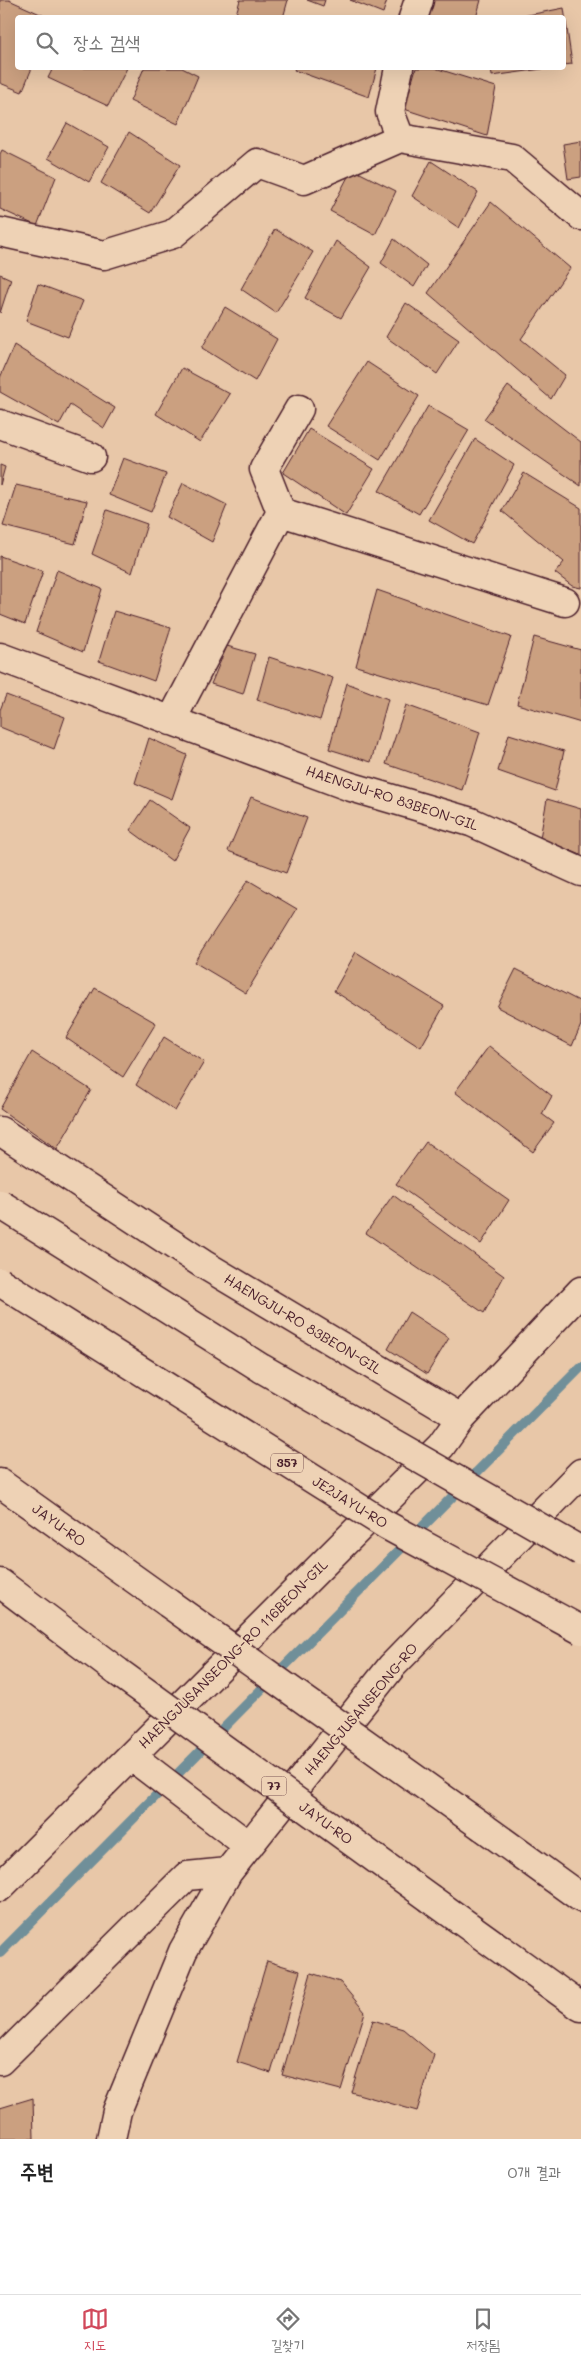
<!DOCTYPE html>
<html lang="ko">
<meta charset="utf-8">
<style>
:root{--surface:#fff;--page:#f2f2f2;--text:#222;--muted:#767676;--line:#e0e0e0;--accent:#d1495b}
body{margin:0;font-family:Mali,"Poor Story",sans-serif;background:var(--page);color:var(--text)}
.list{margin:0;padding:0;list-style:none}
h2{display:flex;justify-content:space-between;align-items:center;height:65px;margin:0;padding:0 20px;font-size:21px}
h2 small{font-size:16px;font-weight:400;color:var(--muted)}
.icon{flex:none;width:28px;height:28px;fill:none;stroke:currentColor;stroke-width:2;stroke-linecap:round;stroke-linejoin:round}
.map{position:relative;flex:none;width:581px;height:2139px;overflow:hidden}
.search{position:absolute;background:var(--surface);box-shadow:0 5px 20px #0002;left:15px;right:15px;top:15px;height:55px;display:flex;align-items:center;gap:12px;box-sizing:border-box;padding:0 18px;border-radius:5px;color:var(--muted);font-size:19px}
.sheet{height:155px;background:var(--surface)}
nav{display:flex;justify-content:space-around;align-items:center;box-sizing:border-box;height:70px;border-top:1px solid var(--line);background:var(--surface);font-size:14px;color:var(--muted)}
nav a{display:grid;justify-items:center;gap:2px}
nav .on{color:var(--accent)}
.map>svg:first-child{display:block}
.lines{fill:none;stroke-linecap:round;stroke-linejoin:round}
.stream{stroke:#6f8f99;stroke-width:10}
.building{fill:#cba080;stroke:#4a1f2b}
.minor-casing{stroke:#4a1f2b;stroke-width:31}
.trunk-casing{stroke:#4a1f2b;stroke-width:31}
.minor{stroke:#eed2b5;stroke-width:28}
.trunk{stroke:#eed2b5;stroke-width:28}
.trunk-bridge-casing{stroke:#4a1f2b;stroke-width:31;stroke-linecap:butt}
.trunk-bridge{stroke:#eed2b5;stroke-width:28}
.labels{text-anchor:middle;stroke-width:4.5;stroke-linejoin:round;paint-order:stroke}
.shield{fill:#eed2b5;stroke:#7b5554;stroke-width:1}
.shield-label{font-size:12px;font-weight:bold;fill:#4a1f2b}
.street-label{font-size:14px;fill:#4a1f2b;stroke:#eed2b5}
</style>
<div class="map">
<svg width="581" height="2139" viewBox="0 0 581 2139">
<rect width="100%" height="100%" fill="#e8c7a8"/>
<filter id="ink" filterUnits="userSpaceOnUse"><feTurbulence type="fractalNoise" baseFrequency=".02" numOctaves="2"/><feDisplacementMap in="SourceGraphic" scale="10" xChannelSelector="R" yChannelSelector="G"/><feConvolveMatrix kernelMatrix="1 2 1 2 8 2 1 2 1" color-interpolation-filters="sRGB"/></filter>
<g filter="url(#ink)">
<g class="lines">
<path class="stream" d="M 0,1953 L 581,1367"/>
</g>
<path class="building" d="M 0,0 L 9,0 L 49,18 L 18,18 L 18,68 L 32,68 L 22,92 L 0,83 Z
M 240,0 L 288,0 L 283,18 L 235,18 Z
M 307,0 L 325,0 L 323,6 Z
M 350,0 L 387,0 L 383,13 Z
M 432,0 L 481,0 L 476,18 L 427,18 Z
M 564,8 L 572,64 L 564,65 L 564,18 L 513,18 Z
M 53,68 L 127,68 L 108,106 L 48,78 Z
M 144,68 L 182,68 L 198,76 L 178,124 L 130,101 Z
M 295,68 L 377,68 L 369,97 L 294,70 Z
M 416,68 L 435,68 L 496,87 L 487,136 L 404,109 Z
M 491,68 L 549,68 L 492,76 Z
M 67,123 L 109,147 L 89,182 L 48,158 Z
M 129,132 L 180,165 L 150,213 L 101,183 Z
M 581,141 L 581,177 L 568,179 L 563,144 Z
M 2,150 L 56,177 L 37,226 L 0,209 L 0,154 Z
M 431,161 L 478,192 L 459,228 L 412,196 Z
M 352,169 L 396,191 L 375,235 L 330,211 Z
M 491,202 L 570,268 L 521,339 L 565,375 L 551,399 L 428,293 Z
M 275,229 L 313,252 L 276,313 L 241,289 Z
M 394,239 L 427,265 L 414,287 L 381,263 Z
M 336,241 L 371,267 L 341,318 L 305,298 Z
M 0,274 L 11,279 L 0,313 Z
M 38,284 L 83,301 L 68,337 L 26,321 Z
M 406,303 L 459,340 L 437,374 L 386,337 Z
M 225,307 L 277,339 L 255,381 L 202,348 Z
M 14,345 L 115,408 L 104,428 L 70,405 L 59,425 L 0,392 L 0,378 Z
M 367,362 L 419,396 L 380,460 L 326,426 Z
M 182,368 L 230,394 L 200,442 L 156,414 Z
M 508,386 L 581,442 L 581,486 L 484,419 Z
M 428,406 L 469,430 L 419,514 L 379,491 Z
M 309,429 L 374,469 L 346,515 L 283,473 Z
M 475,439 L 514,465 L 472,544 L 429,520 Z
M 123,458 L 166,474 L 151,512 L 109,495 Z
M 0,465 L 5,467 L 0,485 Z
M 524,473 L 581,508 L 581,588 L 572,586 L 555,573 L 564,562 L 502,511 Z
M 183,483 L 227,505 L 212,542 L 167,517 Z
M 16,485 L 87,501 L 75,544 L 3,526 Z
M 107,510 L 147,524 L 132,573 L 92,554 Z
M 0,556 L 43,571 L 25,624 L 0,614 Z
M 57,570 L 102,589 L 83,652 L 36,632 Z
M 377,590 L 511,637 L 488,705 L 356,666 Z
M 114,611 L 171,628 L 154,681 L 99,661 Z
M 534,637 L 581,650 L 581,723 L 517,704 Z
M 227,646 L 255,654 L 243,694 L 211,684 Z
M 269,657 L 333,678 L 320,720 L 257,700 Z
M 347,683 L 388,699 L 371,762 L 329,749 Z
M 6,695 L 65,717 L 54,749 L 0,727 L 0,710 Z
M 406,705 L 480,732 L 462,790 L 386,764 Z
M 509,734 L 564,751 L 555,791 L 498,771 Z
M 149,738 L 187,755 L 172,799 L 135,783 Z
M 251,797 L 307,818 L 286,873 L 228,851 Z
M 547,799 L 581,809 L 581,855 L 540,838 Z
M 150,800 L 190,828 L 172,861 L 130,830 Z
M 248,880 L 297,909 L 246,993 L 194,962 Z
M 356,952 L 444,1006 L 421,1047 L 334,991 Z
M 516,969 L 581,1002 L 581,1025 L 572,1046 L 497,1007 Z
M 95,988 L 156,1023 L 123,1077 L 66,1038 Z
M 164,1037 L 204,1062 L 175,1111 L 136,1085 Z
M 489,1046 L 552,1096 L 542,1114 L 554,1123 L 533,1152 L 455,1092 Z
M 32,1052 L 91,1090 L 57,1149 L 0,1109 Z
M 426,1142 L 509,1200 L 481,1244 L 396,1184 Z
M 393,1195 L 504,1276 L 484,1313 L 366,1233 Z
M 409,1312 L 449,1338 L 427,1374 L 388,1349 Z
M 267,1961 L 300,1971 L 271,2073 L 237,2062 Z
M 311,1973 L 340,1982 L 365,2012 L 341,2090 L 282,2075 Z
M 373,2020 L 403,2029 L 434,2055 L 417,2111 L 351,2092 Z
M 33,2098 L 34,2139 L 0,2139 L 0,2108 Z"/>
<g class="lines">
<g class="minor-casing">
<path id="minor" d="M 413,18 L 419,0
M 399,68 L 390,112 L 400,138
M 0,232 L 104,255 L 173,234 L 257,163 L 304,180 L 400,138 L 512,158 L 581,216
M 0,424 L 91,457
M 281,512 L 565,602
M 0,657 L 348,786 L 471,822 L 581,872
M 171,721 L 281,512 L 264,469 L 299,409
M 0,1131 L 203,1264 L 461,1418
M 131,1756 L 249,1846
M 0,1887 L 441,1446 L 461,1418 L 581,1291
M 0,2061 L 187,1876 L 228,1872
M 111,2139 L 117,2111 L 183,1951 L 228,1872 L 392,1666 L 581,1473"/>
</g>
<g class="trunk-casing">
<path id="trunk" d="M 0,1483 L 168,1603
M 0,1583 L 118,1672
M 483,1827 L 581,1898
M 431,1899 L 581,2007"/>
</g>
<use href="#minor" class="minor"/>
<use href="#trunk" class="trunk"/>
<g class="trunk-bridge-casing">
<path id="trunk-bridge" d="M 0,1204 L 261,1368 L 581,1551
M 0,1282 L 386,1525 L 581,1630
M 168,1603 L 483,1827
M 118,1672 L 431,1899"/>
</g>
<use href="#trunk-bridge" class="trunk-bridge"/>
</g>
</g>
<g class="labels">
<g class="shield">
<rect x="271" y="1453.5" width="32" height="19" rx="4"/>
<rect x="261.5" y="1776.5" width="25" height="19" rx="4"/>
</g>
<g class="shield-label">
<text x="287" y="1467">357</text>
<text x="274" y="1790">77</text>
</g>
<g class="street-label">
<text transform="translate(392 798) rotate(18)" y="5">HAENGJU-RO 83BEON-GIL</text>
<text transform="translate(303 1324) rotate(31)" y="5">HAENGJU-RO 83BEON-GIL</text>
<text transform="translate(350 1502) rotate(32)" y="5">JE2JAYU-RO</text>
<text transform="translate(59 1525) rotate(36)" y="5">JAYU-RO</text>
<text transform="translate(233 1654) rotate(-45)" y="5">HAENGJUSANSEONG-RO 116BEON-GIL</text>
<text transform="translate(361 1709) rotate(-50)" y="5">HAENGJUSANSEONG-RO</text>
<text transform="translate(326 1823) rotate(36)" y="5">JAYU-RO</text>
</g>
</g>
</svg>
<div class="search"><svg class="icon" aria-label="search" viewBox="0 0 24 24"><circle cx="10" cy="10" r="6"/><path d="M15 15l6 6"/></svg>장소 검색</div>
</div>
<section class="sheet">
<h2>주변<small>0개 결과</small></h2>
<ul class="list">
</ul>
</section>
<nav>
<a class="on"><svg class="icon" aria-label="map" viewBox="0 0 24 24"><path d="M3 6l6-2 6 2 6-2v14l-6 2-6-2-6 2zM9 4v14M15 6v14"/></svg>지도</a>
<a><svg class="icon" aria-label="directions" viewBox="0 0 24 24"><path d="M12 3l9 9-9 9-9-9zM9 14v-3h6M13 9l2 2-2 2"/></svg>길찾기</a>
<a><svg class="icon" aria-label="saved" viewBox="0 0 24 24"><path d="M7 4h10v16l-5-4-5 4z"/></svg>저장됨</a>
</nav>
